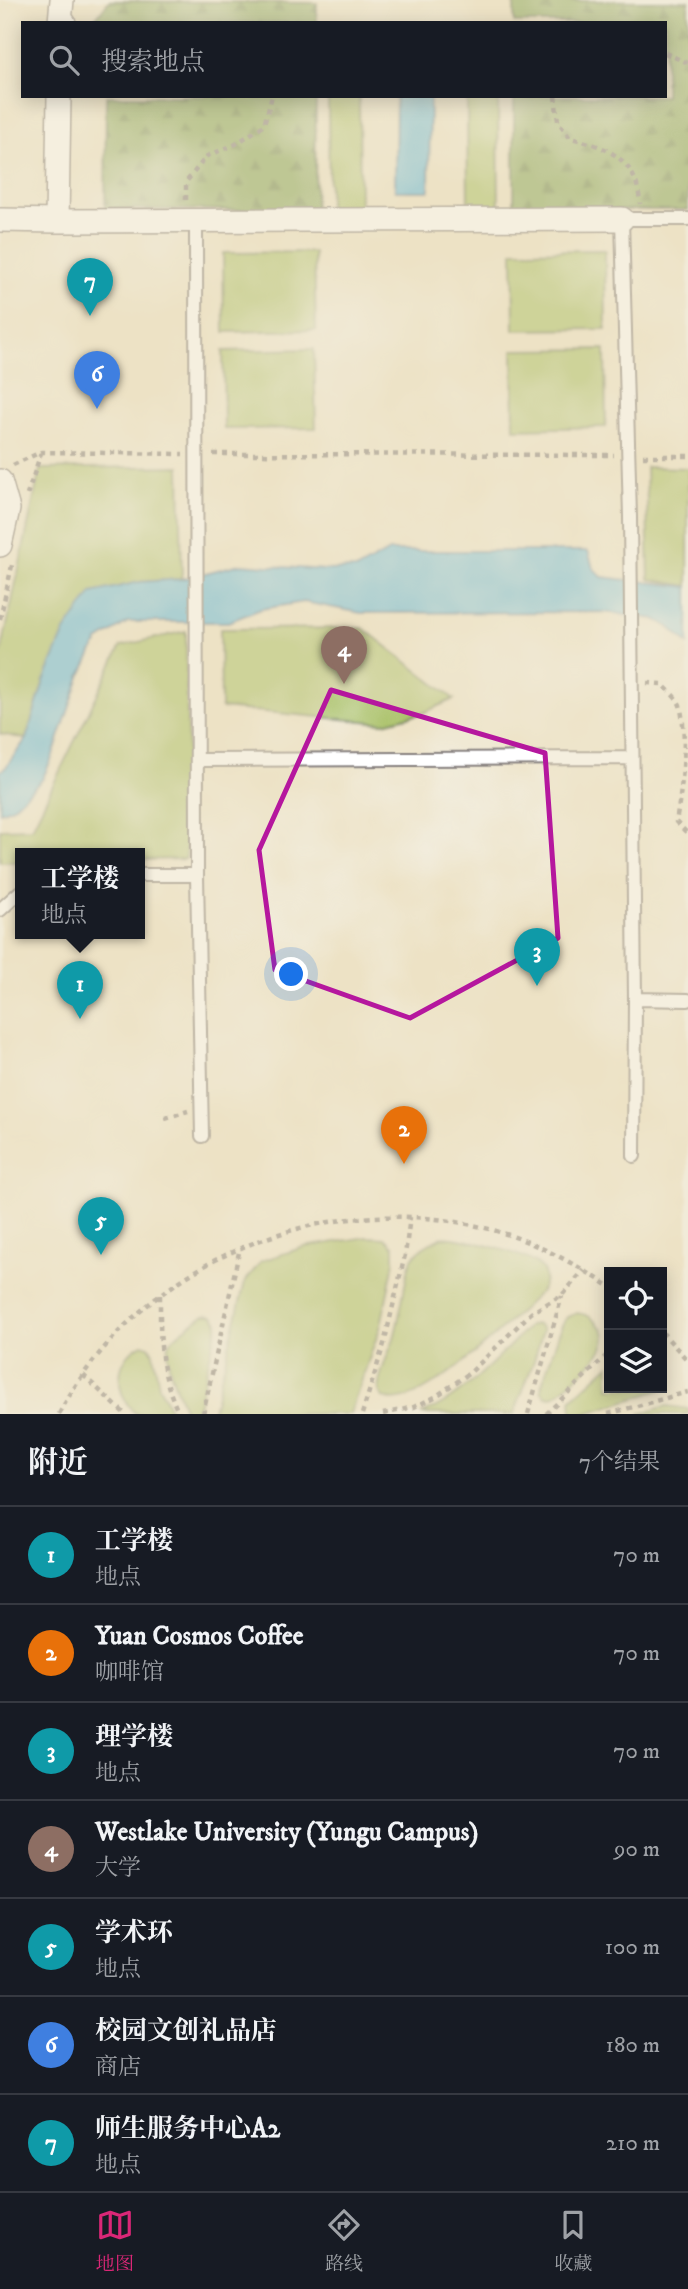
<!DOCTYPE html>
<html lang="zh">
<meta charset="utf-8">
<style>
:root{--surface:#171b24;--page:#20242c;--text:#f1f3f6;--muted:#9ea1a6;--line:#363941;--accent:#db2777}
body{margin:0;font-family:"IM FELL DW Pica","Noto Serif SC",serif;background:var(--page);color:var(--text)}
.controls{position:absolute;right:21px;bottom:21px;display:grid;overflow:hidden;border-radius:0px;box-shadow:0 4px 18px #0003}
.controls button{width:63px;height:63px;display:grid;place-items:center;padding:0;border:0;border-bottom:2px solid var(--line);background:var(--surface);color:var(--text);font:35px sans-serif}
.you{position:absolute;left:292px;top:975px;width:24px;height:24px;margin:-18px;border:5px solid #fff;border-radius:50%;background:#1a73e8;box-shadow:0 0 0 10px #1a73e833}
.badge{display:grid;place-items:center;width:46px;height:46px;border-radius:50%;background:var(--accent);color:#fff;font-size:23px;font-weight:700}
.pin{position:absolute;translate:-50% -58px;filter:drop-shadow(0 2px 4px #0008)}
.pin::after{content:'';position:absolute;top:37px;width:24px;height:21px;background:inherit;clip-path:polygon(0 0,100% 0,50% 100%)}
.popup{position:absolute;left:15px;top:848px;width:130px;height:91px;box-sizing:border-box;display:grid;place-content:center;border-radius:0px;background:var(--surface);filter:drop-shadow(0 2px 5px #0005);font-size:23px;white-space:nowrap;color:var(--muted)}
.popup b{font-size:26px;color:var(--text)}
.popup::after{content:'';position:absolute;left:50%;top:100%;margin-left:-14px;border:14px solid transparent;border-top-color:var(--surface)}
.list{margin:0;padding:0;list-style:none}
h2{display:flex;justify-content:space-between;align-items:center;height:91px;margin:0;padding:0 28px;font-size:30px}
h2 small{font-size:23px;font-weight:400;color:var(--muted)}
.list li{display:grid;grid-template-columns:46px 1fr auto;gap:21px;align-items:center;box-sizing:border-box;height:98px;padding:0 28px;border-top:2px solid var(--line)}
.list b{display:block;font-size:26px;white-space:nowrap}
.list p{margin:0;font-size:23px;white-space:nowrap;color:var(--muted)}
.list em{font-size:23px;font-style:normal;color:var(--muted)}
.icon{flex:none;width:38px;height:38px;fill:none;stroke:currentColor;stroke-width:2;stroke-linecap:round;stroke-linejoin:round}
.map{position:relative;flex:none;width:688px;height:1414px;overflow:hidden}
.search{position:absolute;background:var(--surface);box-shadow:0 4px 18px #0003;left:21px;right:21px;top:21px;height:77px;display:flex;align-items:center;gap:18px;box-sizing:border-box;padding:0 24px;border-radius:0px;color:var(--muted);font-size:26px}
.sheet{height:777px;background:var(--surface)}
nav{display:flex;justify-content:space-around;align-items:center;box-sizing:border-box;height:98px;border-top:2px solid var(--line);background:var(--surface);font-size:19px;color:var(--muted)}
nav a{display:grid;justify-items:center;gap:4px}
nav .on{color:var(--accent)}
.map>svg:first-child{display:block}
.grass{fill:#a8c065;stroke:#657150;stroke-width:2}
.forest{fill:url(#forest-firs);stroke:#54644a;stroke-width:2}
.water{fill:#60b8dd;stroke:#416d8c;stroke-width:2}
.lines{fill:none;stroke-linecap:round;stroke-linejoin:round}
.lane-casing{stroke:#888280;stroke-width:16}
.street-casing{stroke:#888280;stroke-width:26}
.path{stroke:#888280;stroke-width:4.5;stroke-dasharray:5 5;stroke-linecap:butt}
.lane{stroke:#fff;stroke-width:12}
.street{stroke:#fff;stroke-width:23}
.marked{fill:none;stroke:#b5179e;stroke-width:5;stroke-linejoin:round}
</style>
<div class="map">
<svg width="688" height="1414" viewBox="0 0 688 1414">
<defs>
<pattern id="forest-firs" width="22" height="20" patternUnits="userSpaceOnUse" patternTransform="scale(1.75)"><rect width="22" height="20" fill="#86a65a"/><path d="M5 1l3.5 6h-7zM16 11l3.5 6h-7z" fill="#6d874c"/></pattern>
</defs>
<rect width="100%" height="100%" fill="#f6f6f2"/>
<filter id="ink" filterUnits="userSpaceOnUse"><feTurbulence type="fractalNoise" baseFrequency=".0143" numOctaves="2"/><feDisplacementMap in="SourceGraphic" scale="14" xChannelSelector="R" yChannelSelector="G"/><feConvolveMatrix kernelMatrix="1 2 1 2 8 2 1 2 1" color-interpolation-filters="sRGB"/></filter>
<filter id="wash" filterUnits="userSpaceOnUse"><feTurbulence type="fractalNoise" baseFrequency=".00686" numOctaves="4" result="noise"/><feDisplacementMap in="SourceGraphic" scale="28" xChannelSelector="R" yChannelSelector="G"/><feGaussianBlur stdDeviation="1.57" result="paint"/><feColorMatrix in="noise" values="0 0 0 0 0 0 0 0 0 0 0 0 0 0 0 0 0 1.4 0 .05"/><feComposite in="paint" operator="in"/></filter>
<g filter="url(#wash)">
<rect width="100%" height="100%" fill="#ede2c5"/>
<path class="grass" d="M 328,96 L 359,96 L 360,211 L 329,211 Z
M 467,96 L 498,96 L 499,211 L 468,211 Z
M 605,250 L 606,329 L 514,330 L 513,251 Z
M 314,252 L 316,330 L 224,332 L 223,253 Z
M 314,349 L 316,428 L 224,429 L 223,351 Z
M 605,349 L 606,427 L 514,429 L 513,350 Z
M 180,466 L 182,579 L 139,582 L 44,681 L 26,739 L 0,734 L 0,658 L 40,469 Z
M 646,467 L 688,468 L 688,586 L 649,579 Z
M 363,628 L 454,699 L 423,713 L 384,723 L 221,708 L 220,629 Z
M 186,631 L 188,770 L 186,859 L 140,860 L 140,853 L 20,853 L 20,862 L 0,862 L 0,829 L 32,828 L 121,646 Z
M 367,1237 L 385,1238 L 394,1247 L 394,1263 L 381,1325 L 350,1414 L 212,1414 L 245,1282 L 261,1261 L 304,1247 Z
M 442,1237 C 461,1238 534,1254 543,1270 C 547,1278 544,1284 541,1291 C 517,1315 419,1414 384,1398 C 379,1394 378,1389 379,1384 C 381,1368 389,1353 394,1338 C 399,1320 402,1302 405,1285 C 407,1277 408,1266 412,1259 C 419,1248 431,1243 442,1237 Z
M 577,1313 C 587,1314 593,1318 600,1326 C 621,1345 573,1379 559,1393 L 552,1397 L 546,1396 L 541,1391 L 542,1384 L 562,1325 L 567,1317 Z
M 204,1315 C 212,1314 215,1316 218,1323 L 198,1406 L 196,1411 L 191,1413 L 185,1411 C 179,1394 159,1355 172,1340 C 180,1330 194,1323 204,1315 Z
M 535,1324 L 540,1326 L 543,1330 L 534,1361 L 514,1414 L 421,1414 C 463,1398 498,1357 529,1326 Z
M 142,1344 L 149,1346 L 153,1353 L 159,1386 L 172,1414 L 136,1414 C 114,1395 113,1359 142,1344 Z
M 662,1356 C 672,1368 674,1376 664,1389 L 584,1414 L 575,1414 L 572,1411 L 571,1400 L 609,1365 L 609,1388 L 662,1388 Z
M 667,1406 L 688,1409 L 688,1414 L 639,1414 Z"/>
<path class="forest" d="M 109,1 L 317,3 L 317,23 L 95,23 L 94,20 Z
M 514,1 L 688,1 L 688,210 L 514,210 L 514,96 L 665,96 L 665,23 L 514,23 Z
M 106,96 L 316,96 L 315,211 L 105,209 Z"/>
<path class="water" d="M 396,96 L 430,96 L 429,191 L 395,191 Z
M 389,551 L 588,551 L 593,568 L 602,577 L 688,587 L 688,644 L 669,627 L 655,619 L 604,612 L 361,613 L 304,602 L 261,609 L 228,622 L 128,622 L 98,641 L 80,677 L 52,758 L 42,780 L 13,807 L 0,812 L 0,771 L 6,767 L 26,739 L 44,681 L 65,631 L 92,593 L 139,582 L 182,579 L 240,564 L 325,570 L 357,569 Z"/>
</g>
<g filter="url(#ink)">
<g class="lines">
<g class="lane-casing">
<path id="lane" d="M 688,219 L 622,219 L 630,517 L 635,999 L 688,1000
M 197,760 L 632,758
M 140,875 L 197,875 L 196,222
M 197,875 L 202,1136
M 0,910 L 20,892
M 634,1156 L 635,999"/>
</g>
<g class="street-casing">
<path id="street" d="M 62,0 L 60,22 L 64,23
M 0,220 L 57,221 L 59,96
M 57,221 L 622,219
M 0,481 L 8,509 L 0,545"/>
</g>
<path class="path" d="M 665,53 L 688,63
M 555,96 L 558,121 L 570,138 C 607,146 638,160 640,204
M 186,200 L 186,182 L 207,156 L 236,144 L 264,125 L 272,96
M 213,454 L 614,455
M 643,456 L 688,456
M 13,465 L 41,452 L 183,454
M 27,495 L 41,453
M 0,619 L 13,561
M 647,683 L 662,684 C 668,690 677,698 680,705 C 688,738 682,789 676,822 L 688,834
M 165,1118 L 188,1111
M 160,1295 C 160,1342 159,1371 179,1414
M 662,1332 L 688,1361
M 83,1375 L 125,1414
M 59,1414 C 142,1257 331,1182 500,1232 C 539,1244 575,1264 609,1286
M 203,1414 L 240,1248
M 362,1414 L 384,1344 L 405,1255 L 410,1217
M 383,1414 L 414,1407 L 435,1397 L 471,1372 L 531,1313 L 562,1295 L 584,1270
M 528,1414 L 562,1296
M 546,1414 L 609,1353
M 608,1414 L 688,1392"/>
<use href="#lane" class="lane"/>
<use href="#street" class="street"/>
</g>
</g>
<path d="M0 0H688V1414H0ZM 331,690 L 545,753 L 558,938 L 410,1018 L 275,970 L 259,850 Z" fill="#ede2c5" fill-opacity=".55" fill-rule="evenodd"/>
<path class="marked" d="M 331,690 L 545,753 L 558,938 L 410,1018 L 275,970 L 259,850 Z"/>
</svg>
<div class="controls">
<button><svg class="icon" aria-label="locate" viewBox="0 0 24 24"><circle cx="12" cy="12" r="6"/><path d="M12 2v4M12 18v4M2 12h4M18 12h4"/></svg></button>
<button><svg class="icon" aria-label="layers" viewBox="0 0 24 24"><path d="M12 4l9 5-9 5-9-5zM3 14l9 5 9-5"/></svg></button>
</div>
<div class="you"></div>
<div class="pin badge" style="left:80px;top:1019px;background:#0f9aa8">1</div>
<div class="popup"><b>工学楼</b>地点</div>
<div class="pin badge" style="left:404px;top:1164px;background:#e8710a">2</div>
<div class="pin badge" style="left:537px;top:986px;background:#0f9aa8">3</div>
<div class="pin badge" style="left:344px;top:684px;background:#8d6e63">4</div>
<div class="pin badge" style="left:101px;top:1255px;background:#0f9aa8">5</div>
<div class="pin badge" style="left:97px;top:409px;background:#3f7fe0">6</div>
<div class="pin badge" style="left:90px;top:316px;background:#0f9aa8">7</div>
<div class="search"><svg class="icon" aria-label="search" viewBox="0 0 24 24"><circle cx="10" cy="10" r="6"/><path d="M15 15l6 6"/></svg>搜索地点</div>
</div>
<section class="sheet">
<h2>附近<small>7个结果</small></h2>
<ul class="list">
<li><span class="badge" style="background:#0f9aa8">1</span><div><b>工学楼</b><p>地点</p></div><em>70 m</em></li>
<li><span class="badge" style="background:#e8710a">2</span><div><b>Yuan Cosmos Coffee</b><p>咖啡馆</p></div><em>70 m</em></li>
<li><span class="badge" style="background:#0f9aa8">3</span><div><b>理学楼</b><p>地点</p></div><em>70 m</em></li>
<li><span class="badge" style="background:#8d6e63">4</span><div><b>Westlake University (Yungu Campus)</b><p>大学</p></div><em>90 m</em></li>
<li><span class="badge" style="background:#0f9aa8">5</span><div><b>学术环</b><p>地点</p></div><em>100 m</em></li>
<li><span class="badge" style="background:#3f7fe0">6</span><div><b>校园文创礼品店</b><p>商店</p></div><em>180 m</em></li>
<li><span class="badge" style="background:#0f9aa8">7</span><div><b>师生服务中心A2</b><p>地点</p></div><em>210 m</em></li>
</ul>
</section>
<nav>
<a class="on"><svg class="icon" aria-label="map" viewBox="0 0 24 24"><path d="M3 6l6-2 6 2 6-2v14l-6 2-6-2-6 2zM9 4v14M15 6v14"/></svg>地图</a>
<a><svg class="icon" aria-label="directions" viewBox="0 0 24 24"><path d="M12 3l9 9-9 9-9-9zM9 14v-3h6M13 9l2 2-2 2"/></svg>路线</a>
<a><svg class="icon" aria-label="saved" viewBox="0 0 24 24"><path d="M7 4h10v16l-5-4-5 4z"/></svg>收藏</a>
</nav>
